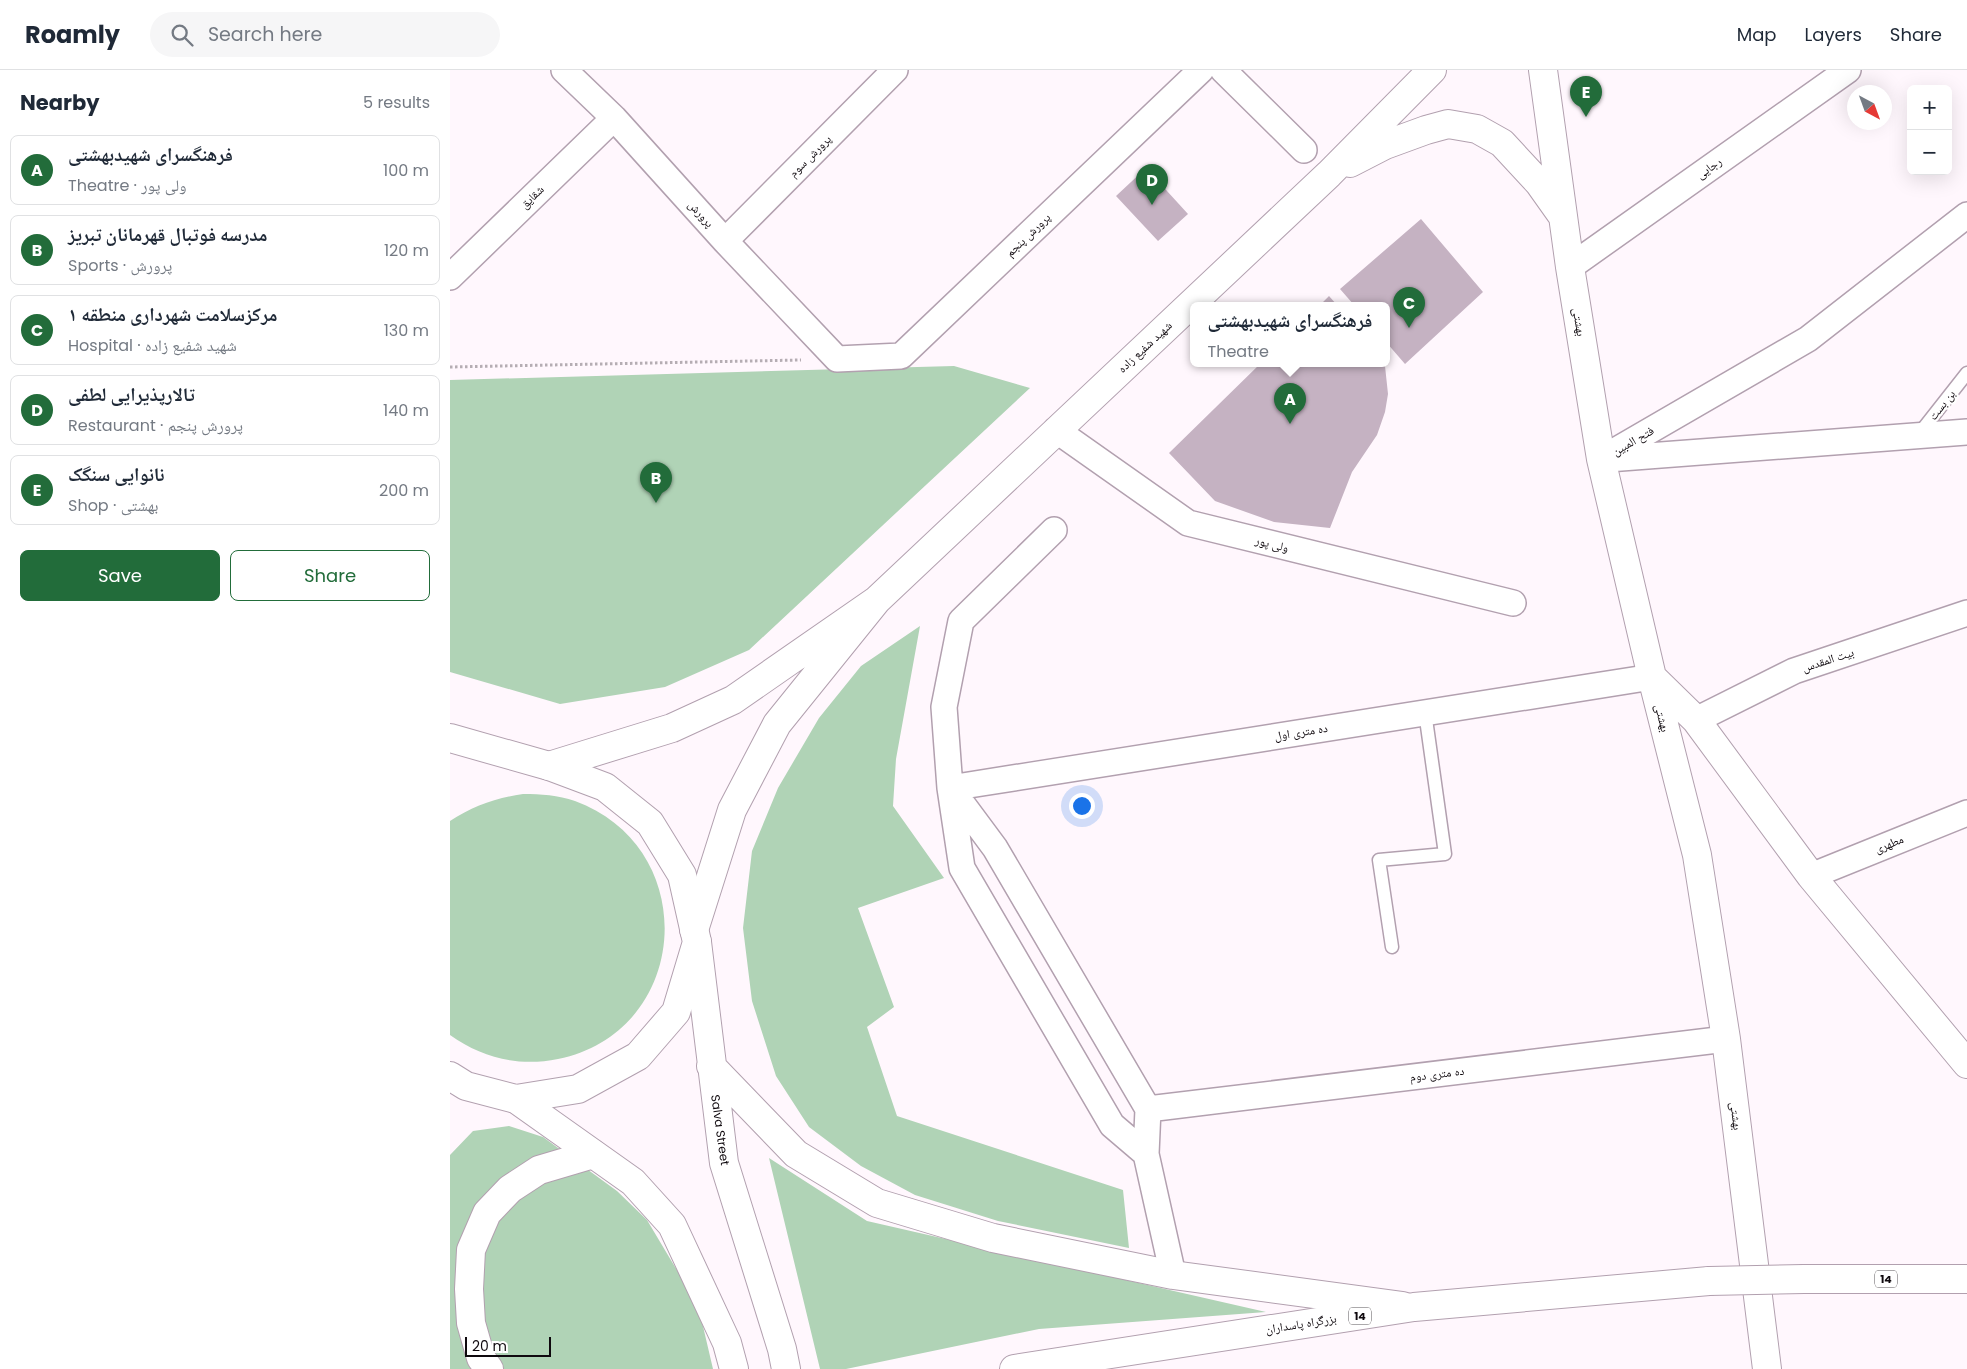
<!DOCTYPE html>
<meta charset="utf-8">
<style>
:root{--surface:#fff;--page:#f6f6f7;--text:#1f2937;--muted:#747a83;--line:#e0e1e3;--accent:#226c3a}
body{margin:0;font-family:Poppins,"Noto Naskh Arabic",sans-serif;background:var(--page);color:var(--text)}
.controls{position:absolute;right:15px;top:15px;display:grid;overflow:hidden;border-radius:8px;box-shadow:0 5px 20px #0002}
.controls button{width:45px;height:45px;display:grid;place-items:center;padding:0;border:0;border-bottom:1px solid var(--line);background:var(--surface);color:var(--text);font:25px sans-serif}
.compass{position:absolute;left:1397px;top:15px;width:45px;height:45px;border-radius:50%;background:var(--surface);box-shadow:0 5px 20px #0002;rotate:139deg}
.scale{position:absolute;left:15px;bottom:12px;width:86px;box-sizing:border-box;padding-left:5px;border:2px solid #0f090e;border-top:0;font-size:14px;line-height:18px;white-space:nowrap;color:#0f090e;-webkit-text-stroke:4px #fff;paint-order:stroke}
.you{position:absolute;left:631px;top:735px;width:18px;height:18px;margin:-12px;border:4px solid #fff;border-radius:50%;background:#1a73e8;box-shadow:0 0 0 8px #1a73e833}
.badge{display:grid;place-items:center;width:32px;height:32px;border-radius:50%;background:var(--accent);color:#fff;font-size:16px;font-weight:700}
.pin{position:absolute;translate:-50% -41px;filter:drop-shadow(0 1px 2px #0008)}
.pin::after{content:'';position:absolute;top:26px;width:18px;height:15px;background:inherit;clip-path:polygon(0 0,100% 0,50% 100%)}
.popup{position:absolute;left:740px;top:232px;width:200px;height:65px;box-sizing:border-box;display:grid;place-content:center;border-radius:8px;background:var(--surface);filter:drop-shadow(0 1px 4px #0005);font-size:16px;white-space:nowrap;color:var(--muted)}
.popup b{font-size:19px;color:var(--text)}
.popup::after{content:'';position:absolute;left:50%;top:100%;margin-left:-10px;border:10px solid transparent;border-top-color:var(--surface)}
.list{margin:0;padding:0;list-style:none}
h2{display:flex;justify-content:space-between;align-items:center;height:65px;margin:0;padding:0 20px;font-size:21px}
h2 small{font-size:16px;font-weight:400;color:var(--muted)}
.list li{display:grid;grid-template-columns:32px 1fr auto;gap:15px;align-items:center;box-sizing:border-box;height:70px;margin:0 10px 10px;padding:0 10px;border:1px solid var(--line);border-radius:8px}
.list b{display:block;font-size:19px;white-space:nowrap}
.list p{margin:0;font-size:16px;white-space:nowrap;color:var(--muted)}
.list em{font-size:16px;font-style:normal;color:var(--muted)}
.actions{display:flex;gap:10px;padding:15px 20px}
.actions a{flex:1;padding:11px 0;border:1px solid var(--accent);border-radius:8px;text-align:center;font-size:18px;color:var(--accent)}
.actions .main{background:var(--accent);color:#fff}
.icon{flex:none;width:28px;height:28px;fill:none;stroke:currentColor;stroke-width:2;stroke-linecap:round;stroke-linejoin:round}
.map{position:relative;flex:none;width:1517px;height:1299px;overflow:hidden}
header{display:flex;align-items:center;gap:30px;box-sizing:border-box;height:70px;padding:0 25px;background:var(--surface);border-bottom:1px solid var(--line)}
header strong{font-size:24px}
nav{display:flex;gap:28px;margin-inline-start:auto;font-size:18px}
.search{width:350px;height:45px;background:var(--page);display:flex;align-items:center;gap:12px;box-sizing:border-box;padding:0 18px;border-radius:28px;color:var(--muted);font-size:19px}
main{display:flex}
aside{flex:1;background:var(--surface)}
.map>svg:first-child{display:block}
.green{fill:#b0d3b6}
.building{fill:#c5b2c2}
.lines{fill:none;stroke-linecap:round;stroke-linejoin:round}
.lane-casing{stroke:#b2a0af;stroke-width:15}
.street-casing{stroke:#b2a0af;stroke-width:28}
.secondary-casing{stroke:#b2a0af;stroke-width:30}
.highway-casing{stroke:#b2a0af;stroke-width:30}
.path{stroke:#b5adb3;stroke-width:3;stroke-dasharray:2.5 2.5;stroke-linecap:butt}
.lane{stroke:#fff;stroke-width:12}
.street{stroke:#fff;stroke-width:25}
.secondary{stroke:#fff;stroke-width:28}
.highway{stroke:#fff;stroke-width:28}
.highway-bridge-casing{stroke:#b2a0af;stroke-width:30;stroke-linecap:butt}
.highway-bridge{stroke:#fff;stroke-width:28}
.labels{text-anchor:middle;stroke-width:4.5;stroke-linejoin:round;paint-order:stroke}
.shield{fill:#fff;stroke:#575356;stroke-width:1}
.shield-label{font-size:11px;font-weight:bold;fill:#0f090e}
.street-label{font-size:12px;fill:#0f090e;stroke:#fff}
</style>
<header>
<strong>Roamly</strong>
<div class="search"><svg class="icon" aria-label="search" viewBox="0 0 24 24"><circle cx="10" cy="10" r="6"/><path d="M15 15l6 6"/></svg>Search here</div>
<nav><a>Map</a><a>Layers</a><a>Share</a></nav>
</header>
<main>
<aside>
<h2>Nearby<small>5 results</small></h2>
<ul class="list">
<li><span class="badge">A</span><div><b>فرهنگسرای شهیدبهشتی</b><p>Theatre · ولی پور</p></div><em>100 m</em></li>
<li><span class="badge">B</span><div><b>مدرسه فوتبال قهرمانان تبریز</b><p>Sports · پرورش</p></div><em>120 m</em></li>
<li><span class="badge">C</span><div><b>مرکزسلامت شهرداری منطقه ۱</b><p>Hospital · شهید شفیع زاده</p></div><em>130 m</em></li>
<li><span class="badge">D</span><div><b>تالارپذیرایی لطفی</b><p>Restaurant · پرورش پنجم</p></div><em>140 m</em></li>
<li><span class="badge">E</span><div><b>نانوایی سنگک</b><p>Shop · بهشتی</p></div><em>200 m</em></li>
</ul>
<div class="actions"><a class="main">Save</a><a>Share</a></div>
</aside>
<div class="map">
<svg width="1517" height="1299" viewBox="0 0 1517 1299">
<rect width="100%" height="100%" fill="#fff7fd"/>
<path class="green" d="M 504,296 L 580,318 L 299,580 L 215,617 L 110,634 L 0,602 L 0,310 Z
M 470,556 L 446,689 L 443,736 L 494,808 L 408,838 L 444,937 L 417,957 L 447,1046 L 673,1120 L 679,1178 L 548,1151 L 465,1125 L 411,1096 L 359,1057 L 326,1006 L 302,931 L 293,858 L 302,781 L 328,718 L 369,648 L 411,596 Z
M 73,724 C 91,724 108,725 125,731 C 253,778 241,962 108,989 C 69,997 32,988 0,965 L 0,751 C 23,736 46,728 73,724 Z
M 59,1056 L 93,1067 L 167,1121 L 197,1150 L 231,1207 L 252,1252 L 263,1299 L 0,1299 L 0,1085 L 23,1061 Z
M 319,1088 L 417,1151 L 816,1242 L 589,1259 L 396,1299 L 370,1299 Z"/>
<path class="building" d="M 696,98 L 738,144 L 708,171 L 666,126 Z
M 971,149 L 1033,222 L 955,294 L 936,272 L 936,235 L 904,235 L 890,219 Z
M 879,226 L 887,235 L 870,235 Z
M 811,293 L 933,293 L 935,296 L 938,324 L 935,342 L 927,365 L 902,402 L 880,458 L 824,452 L 765,431 L 719,383 Z"/>
<g class="lines">
<g class="lane-casing">
<path id="lane" d="M 1469,364 L 1517,303
M 942,877 L 929,790 L 995,784 L 975,642"/>
</g>
<g class="street-casing">
<path id="street" d="M 114,0 L 164,48 L 275,171 L 387,289 L 451,286 L 751,0
M 773,0 L 854,80
M 275,171 L 445,0
M 1120,197 L 1398,0
M 0,207 L 164,48
M 606,360 L 738,453 L 1063,533
M 1151,389 L 1358,269 L 1517,145
M 1158,389 L 1517,362
M 604,460 L 511,551 L 494,637 L 500,718 L 512,798 L 662,1055 L 696,1084
M 1246,650 L 1344,601 L 1517,543
M 500,718 L 1202,607
M 502,720 L 545,778 L 698,1039 L 696,1084 L 723,1205
M 1361,806 L 1517,743
M 698,1039 L 1276,969"/>
</g>
<g class="secondary-casing">
<path id="secondary" d="M 1093,0 L 1120,197 L 1151,389 L 1202,607 L 1247,785 L 1276,969 L 1317,1299
M 900,93 L 935,75 L 976,60 L 998,54 L 1027,59 L 1052,73 L 1089,113 L 1111,144
M 427,530 L 879,104 L 982,0
M 1202,607 L 1246,650 L 1361,806 L 1517,994
M 99,696 L 222,658 L 283,630 L 427,530 L 327,654 L 282,740 L 244,860
M 247,872 L 274,1093 L 332,1279 L 336,1299
M 261,996 L 346,1084 L 427,1133 L 543,1168 L 723,1205 L 953,1236
M 66,1029 L 183,1112 L 222,1155 L 277,1273 L 284,1299"/>
</g>
<g class="highway-casing">
<path id="highway" d="M 0,668 L 99,696 L 155,717 L 200,753 L 232,805 L 247,872 L 226,942 L 188,986 L 128,1019 L 66,1029 L 16,1016 L 0,1006
M 1354,1209 L 1517,1209
M 39,1299 L 31,1288 L 21,1253 L 19,1219 L 21,1180 L 37,1143 L 60,1119 L 89,1100 L 143,1084
M 564,1299 L 964,1237 L 1259,1211"/>
</g>
<path class="path" d="M 0,297 L 351,290"/>
<use href="#lane" class="lane"/>
<use href="#street" class="street"/>
<use href="#secondary" class="secondary"/>
<use href="#highway" class="highway"/>
<g class="highway-bridge-casing">
<path id="highway-bridge" d="M 1259,1211 L 1354,1209"/>
</g>
<use href="#highway-bridge" class="highway-bridge"/>
</g>
<g class="labels">
<g class="shield">
<rect x="1425" y="1200.5" width="22" height="17" rx="4"/>
<rect x="899" y="1237.5" width="22" height="17" rx="4"/>
</g>
<g class="shield-label">
<text x="1436" y="1213">14</text>
<text x="910" y="1250">14</text>
</g>
<g class="street-label">
<text transform="translate(360 86) rotate(-45)" y="4">پرورش سوم</text>
<text transform="translate(1259 98) rotate(-35)" y="4">رجایی</text>
<text transform="translate(82 127) rotate(-44)" y="4">شقایق</text>
<text transform="translate(251 144) rotate(48)" y="4">پرورش</text>
<text transform="translate(578 165) rotate(-44)" y="4">پرورش پنجم</text>
<text transform="translate(1129 252) rotate(81)" y="4">بهشتی</text>
<text transform="translate(695 277) rotate(-43)" y="4">شهید شفیع زاده</text>
<text transform="translate(1492 335) rotate(-52)" y="4">بن بست</text>
<text transform="translate(1183 371) rotate(-30)" y="4">فتح المبین</text>
<text transform="translate(822 474) rotate(14)" y="4">ولی پور</text>
<text transform="translate(1378 590) rotate(-18)" y="4">بیت المقدس</text>
<text transform="translate(1212 648) rotate(76)" y="4">بهشتی</text>
<text transform="translate(851 662) rotate(-9)" y="4">ده متری اول</text>
<text transform="translate(1439 774) rotate(-22)" y="4">مطهری</text>
<text transform="translate(987 1004) rotate(-7)" y="4">ده متری دوم</text>
<text transform="translate(1286 1046) rotate(83)" y="4">بهشتی</text>
<text transform="translate(270 1060) rotate(82)" y="4">Salva Street</text>
<text transform="translate(851 1254) rotate(-9)" y="4">بزرگراه پاسداران</text>
</g>
</g>
</svg>
<div class="controls">
<button>+</button>
<button>−</button>
</div>
<svg class="compass" viewBox="-18 -18 36 36"><path d="M0-13l5 13h-10z" fill="#e53935"/><path d="M0 13l5-13h-10z" fill="#747a83"/></svg>
<div class="scale">20 m</div>
<div class="you"></div>
<div class="pin badge" style="left:840px;top:354px">A</div>
<div class="popup"><b>فرهنگسرای شهیدبهشتی</b>Theatre</div>
<div class="pin badge" style="left:206px;top:433px">B</div>
<div class="pin badge" style="left:959px;top:258px">C</div>
<div class="pin badge" style="left:702px;top:135px">D</div>
<div class="pin badge" style="left:1136px;top:47px">E</div>
</div>
</main>
